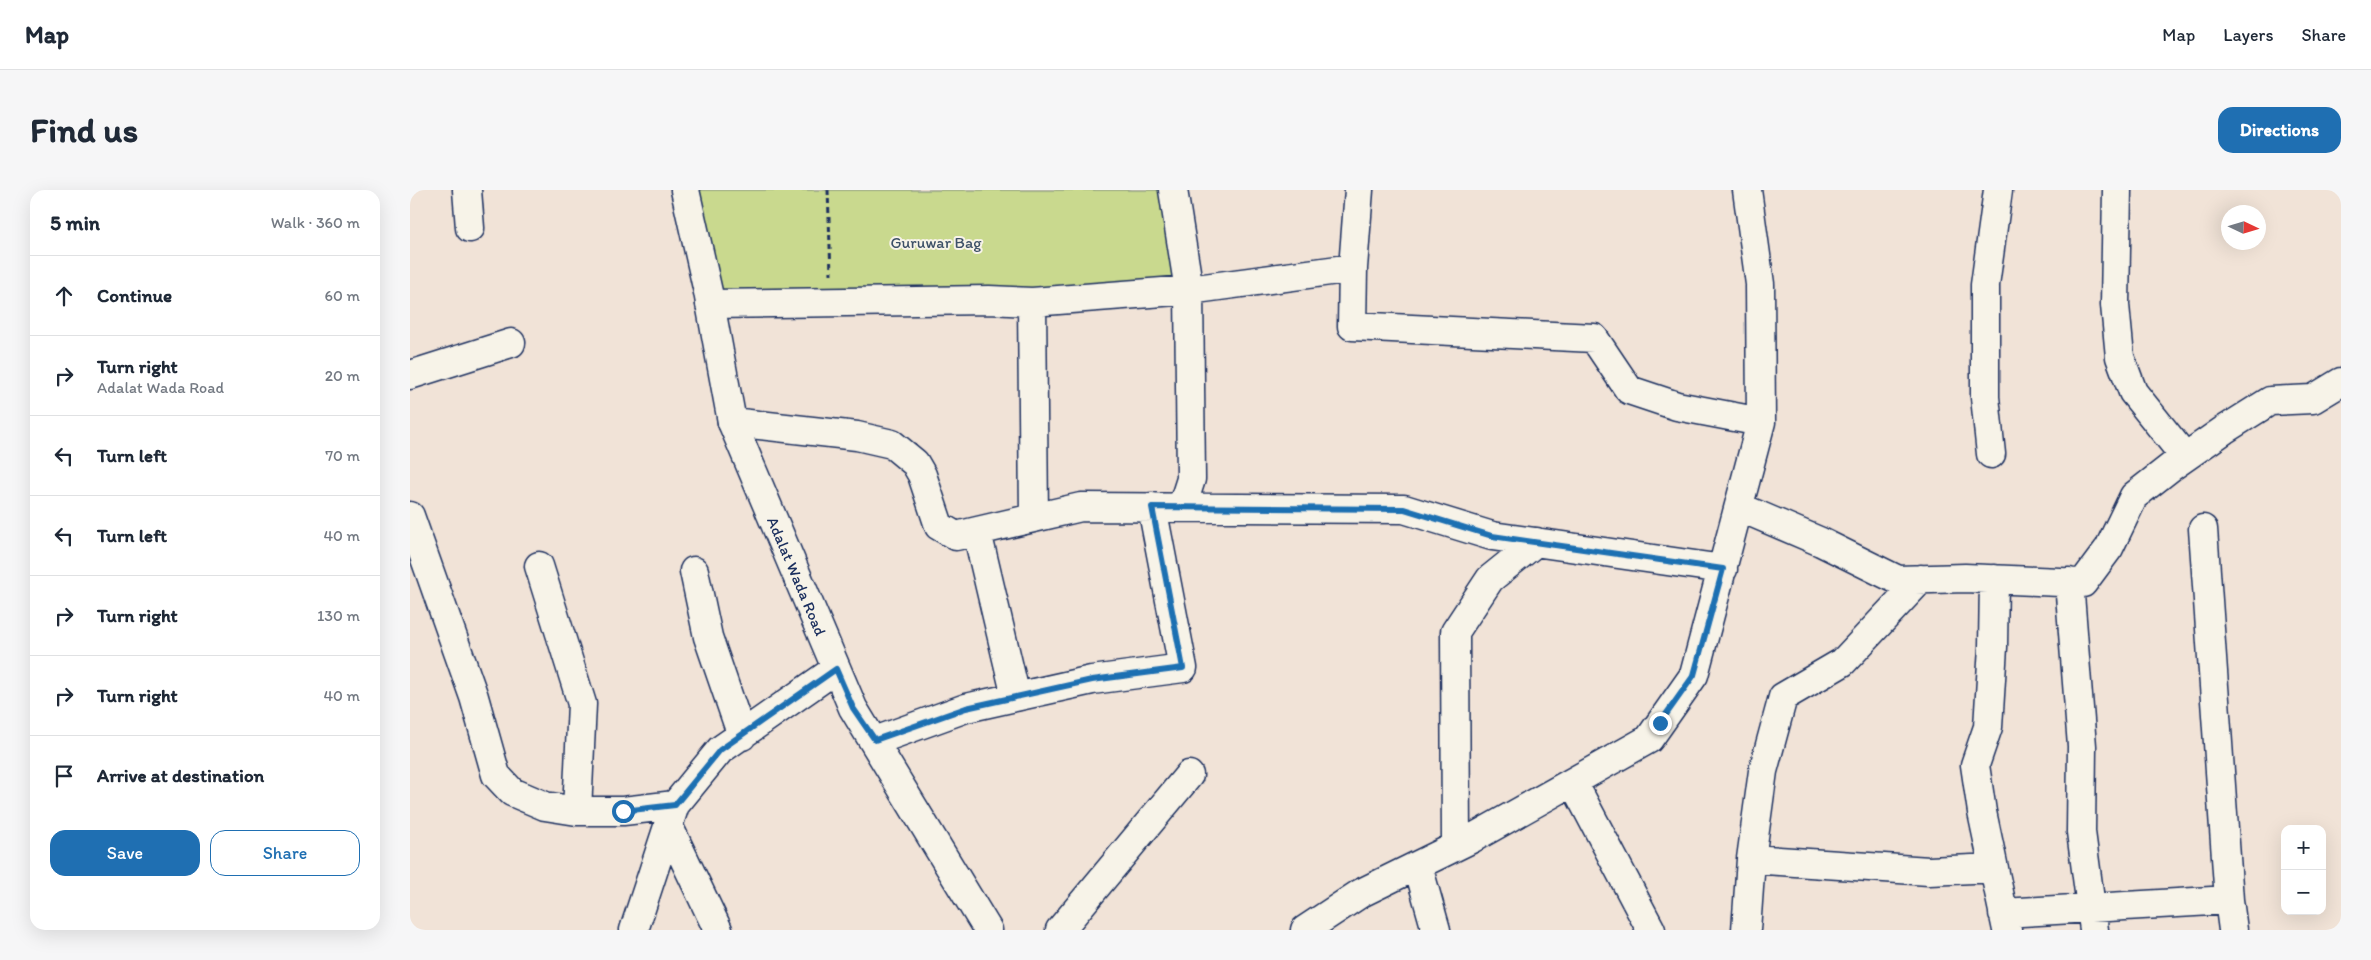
<!DOCTYPE html>
<meta charset="utf-8">
<style>
:root{--surface:#fff;--page:#f6f6f7;--text:#1f2937;--muted:#747a83;--line:#e0e1e3;--accent:#1f6fb2}
body{margin:0;font-family:Itim,sans-serif;background:var(--page);color:var(--text)}
.controls{position:absolute;right:15px;bottom:15px;display:grid;overflow:hidden;border-radius:10px;box-shadow:0 5px 20px #0002}
.controls button{width:45px;height:45px;display:grid;place-items:center;padding:0;border:0;border-bottom:1px solid var(--line);background:var(--surface);color:var(--text);font:25px sans-serif}
.compass{position:absolute;left:1811px;top:15px;width:45px;height:45px;border-radius:50%;background:var(--surface);box-shadow:0 5px 20px #0002;rotate:94deg}
.stop{position:absolute;width:15px;height:15px;margin:-11px;border:4px solid #1f6fb2;border-radius:50%;background:#fff}
.stop.end{background:#1f6fb2;border-color:#fff;box-shadow:0 1px 5px #0008}
.list{margin:0;padding:0;list-style:none}
h2{display:flex;justify-content:space-between;align-items:center;height:65px;margin:0;padding:0 20px;font-size:21px}
h2 small{font-size:16px;font-weight:400;color:var(--muted)}
.list li{display:grid;grid-template-columns:32px 1fr auto;gap:15px;align-items:center;box-sizing:border-box;height:80px;padding:0 20px;border-top:1px solid var(--line)}
.list b{display:block;font-size:19px;white-space:nowrap}
.list p{margin:0;font-size:16px;white-space:nowrap;color:var(--muted)}
.list em{font-size:16px;font-style:normal;color:var(--muted)}
.actions{display:flex;gap:10px;padding:15px 20px}
.actions a{flex:1;padding:11px 0;border:1px solid var(--accent);border-radius:15px;text-align:center;font-size:18px;color:var(--accent)}
.actions .main{background:var(--accent);color:#fff}
.icon{flex:none;width:28px;height:28px;fill:none;stroke:currentColor;stroke-width:2;stroke-linecap:round;stroke-linejoin:round}
.map{position:relative;flex:none;width:1931px;height:740px;overflow:hidden;border-radius:15px}
header{display:flex;align-items:center;gap:30px;box-sizing:border-box;height:70px;padding:0 25px;background:var(--surface);border-bottom:1px solid var(--line)}
header strong{font-size:24px}
nav{display:flex;gap:28px;margin-inline-start:auto;font-size:18px}
.intro{display:flex;align-items:center;justify-content:space-between;box-sizing:border-box;height:120px;padding:0 30px}
h1{margin:0;font-size:35px}
.button{padding:12px 22px;border-radius:15px;background:var(--accent);color:#fff;font-size:18px;font-weight:700}
main{display:flex;gap:30px;padding:0 30px}
aside{flex:1;background:var(--surface);border-radius:15px;box-shadow:0 5px 20px #0002}
.map>svg:first-child{display:block}
.green{fill:#c9d98e;stroke:#728476}
.lines{fill:none;stroke-linecap:round;stroke-linejoin:round}
.minor-casing{stroke:#1b2f5e;stroke-width:31}
.secondary-casing{stroke:#1b2f5e;stroke-width:31}
.path{stroke:#1b2f5e;stroke-width:3;stroke-dasharray:5 4;stroke-linecap:butt}
.minor{stroke:#f7f3e8;stroke-width:28}
.secondary{stroke:#f7f3e8;stroke-width:28}
.route{stroke:#1f6fb2;stroke-width:6}
.labels{text-anchor:middle;stroke-width:4;stroke-linejoin:round;paint-order:stroke}
.park-label{font-size:16px;fill:#3e5168;stroke:#f7f3e8}
.street-label{font-size:16px;fill:#1b2f5e;stroke:#f7f3e8}
</style>
<header>
<strong>Map</strong>
<nav><a>Map</a><a>Layers</a><a>Share</a></nav>
</header>
<div class="intro"><h1>Find us</h1><a class="button">Directions</a></div>
<main>
<aside>
<h2>5 min<small>Walk · 360 m</small></h2>
<ul class="list">
<li><svg class="icon" aria-label="ahead" viewBox="0 0 24 24"><path d="M12 20V5M6 11l6-6 6 6"/></svg><div><b>Continue</b></div><em>60 m</em></li>
<li><svg class="icon" aria-label="right" viewBox="0 0 24 24"><path d="M7 20v-9h11M14 6l5 5-5 5"/></svg><div><b>Turn right</b><p>Adalat Wada Road</p></div><em>20 m</em></li>
<li><svg class="icon" aria-label="left" viewBox="0 0 24 24"><path d="M17 20v-9H6M10 6l-5 5 5 5"/></svg><div><b>Turn left</b></div><em>70 m</em></li>
<li><svg class="icon" aria-label="left" viewBox="0 0 24 24"><path d="M17 20v-9H6M10 6l-5 5 5 5"/></svg><div><b>Turn left</b></div><em>40 m</em></li>
<li><svg class="icon" aria-label="right" viewBox="0 0 24 24"><path d="M7 20v-9h11M14 6l5 5-5 5"/></svg><div><b>Turn right</b></div><em>130 m</em></li>
<li><svg class="icon" aria-label="right" viewBox="0 0 24 24"><path d="M7 20v-9h11M14 6l5 5-5 5"/></svg><div><b>Turn right</b></div><em>40 m</em></li>
<li><svg class="icon" aria-label="arrive" viewBox="0 0 24 24"><path d="M6 21V4h12l-3 4 3 4H6"/></svg><div><b>Arrive at destination</b></div></li>
</ul>
<div class="actions"><a class="main">Save</a><a>Share</a></div>
</aside>
<div class="map">
<svg width="1931" height="740" viewBox="0 0 1931 740">
<rect width="100%" height="100%" fill="#f1e3d7"/>
<filter id="ink" filterUnits="userSpaceOnUse"><feTurbulence type="fractalNoise" baseFrequency=".02" numOctaves="2"/><feDisplacementMap in="SourceGraphic" scale="10" xChannelSelector="R" yChannelSelector="G"/><feConvolveMatrix kernelMatrix="1 2 1 2 8 2 1 2 1" color-interpolation-filters="sRGB"/></filter>
<g filter="url(#ink)">
<path class="green" d="M 275,0 L 763,0 L 777,90 L 624,100 L 298,102 Z"/>
<g class="lines">
<g class="minor-casing">
<path id="minor" d="M 57,0 L 60,38
M 763,0 L 779,100 L 781,289 L 772,317
M 949,0 L 943,78 L 942,136 L 1184,148 L 1219,200 L 1267,216 L 1351,232
M 1707,0 L 1705,115 L 1710,167 L 1723,202 L 1775,267
M 622,112 L 624,328
M 300,114 L 579,110 L 622,112 L 779,100 L 943,78
M 0,185 L 101,153
M 322,232 L 447,246 L 482,254 L 505,273 L 512,285 L 529,336 L 546,346 L 671,317 L 994,319 L 1082,346 L 1313,379
M 1581,264 L 1575,207 L 1575,95 L 1588,0
M 1329,317 L 1411,352 L 1488,390 L 1555,388 L 1673,393 L 1699,358 L 1724,306 L 1761,277 L 1814,240 L 1860,211 L 1903,209 L 1931,192
M 0,326 L 64,507 L 86,585 L 102,602 L 135,616 L 167,621 L 213,621 L 265,615
M 1793,339 L 1819,710 L 1823,740
M 567,342 L 606,507
M 129,376 L 172,514 L 167,621
M 284,381 L 298,447 L 332,546
M 1584,389 L 1583,457 L 1578,537 L 1565,575 L 1572,622 L 1597,740
M 1659,392 L 1672,556 L 1671,642 L 1684,740
M 465,551 L 556,518 L 682,490 L 773,478 L 742,317
M 1163,592 L 1241,740
M 258,635 L 308,740
M 1046,656 L 1045,442 L 1080,389 L 1126,352
M 1341,669 L 1519,681 L 1584,678
M 1008,676 L 1026,740
M 1593,723 L 1819,710
M 224,740 L 265,615 L 310,560 L 426,479
M 650,740 L 779,585
M 895,740 L 951,703 L 1061,649 L 1239,549 L 1284,485 L 1351,232 L 1350,94 L 1337,0
M 1336,740 L 1341,669 L 1353,581 L 1373,507 L 1433,472 L 1511,389"/>
</g>
<g class="secondary-casing">
<g id="secondary">
<path id="s1" d="M 275,0 L 298,102 L 322,232 L 443,518 L 578,740"/>
</g>
</g>
<path class="path" d="M 418,0 L 421,84"/>
<use href="#minor" class="minor"/>
<use href="#secondary" class="secondary"/>
</g>
</g>
<g class="lines" filter="url(#ink)">
<path class="route" d="M 213,621 L 265,615 L 310,560 L 426,479 L 443,518 L 465,550 L 556,518 L 682,490 L 773,478 L 742,317 L 994,319 L 1082,346 L 1313,379 L 1284,485 L 1250,533"/>
</g>
<g class="labels">
<g class="park-label">
<text x="526" y="58">Guruwar Bag</text>
</g>
<g class="street-label">
<text dy="6" stroke="none"><textPath href="#s1" startOffset="404">Adalat Wada Road</textPath></text>
</g>
</g>
</svg>
<div class="controls">
<button>+</button>
<button>−</button>
</div>
<svg class="compass" viewBox="-18 -18 36 36"><path d="M0-13l5 13h-10z" fill="#e53935"/><path d="M0 13l5-13h-10z" fill="#747a83"/></svg>
<div class="stop" style="left:213px;top:621px"></div>
<div class="stop end" style="left:1250px;top:533px"></div>
</div>
</main>
